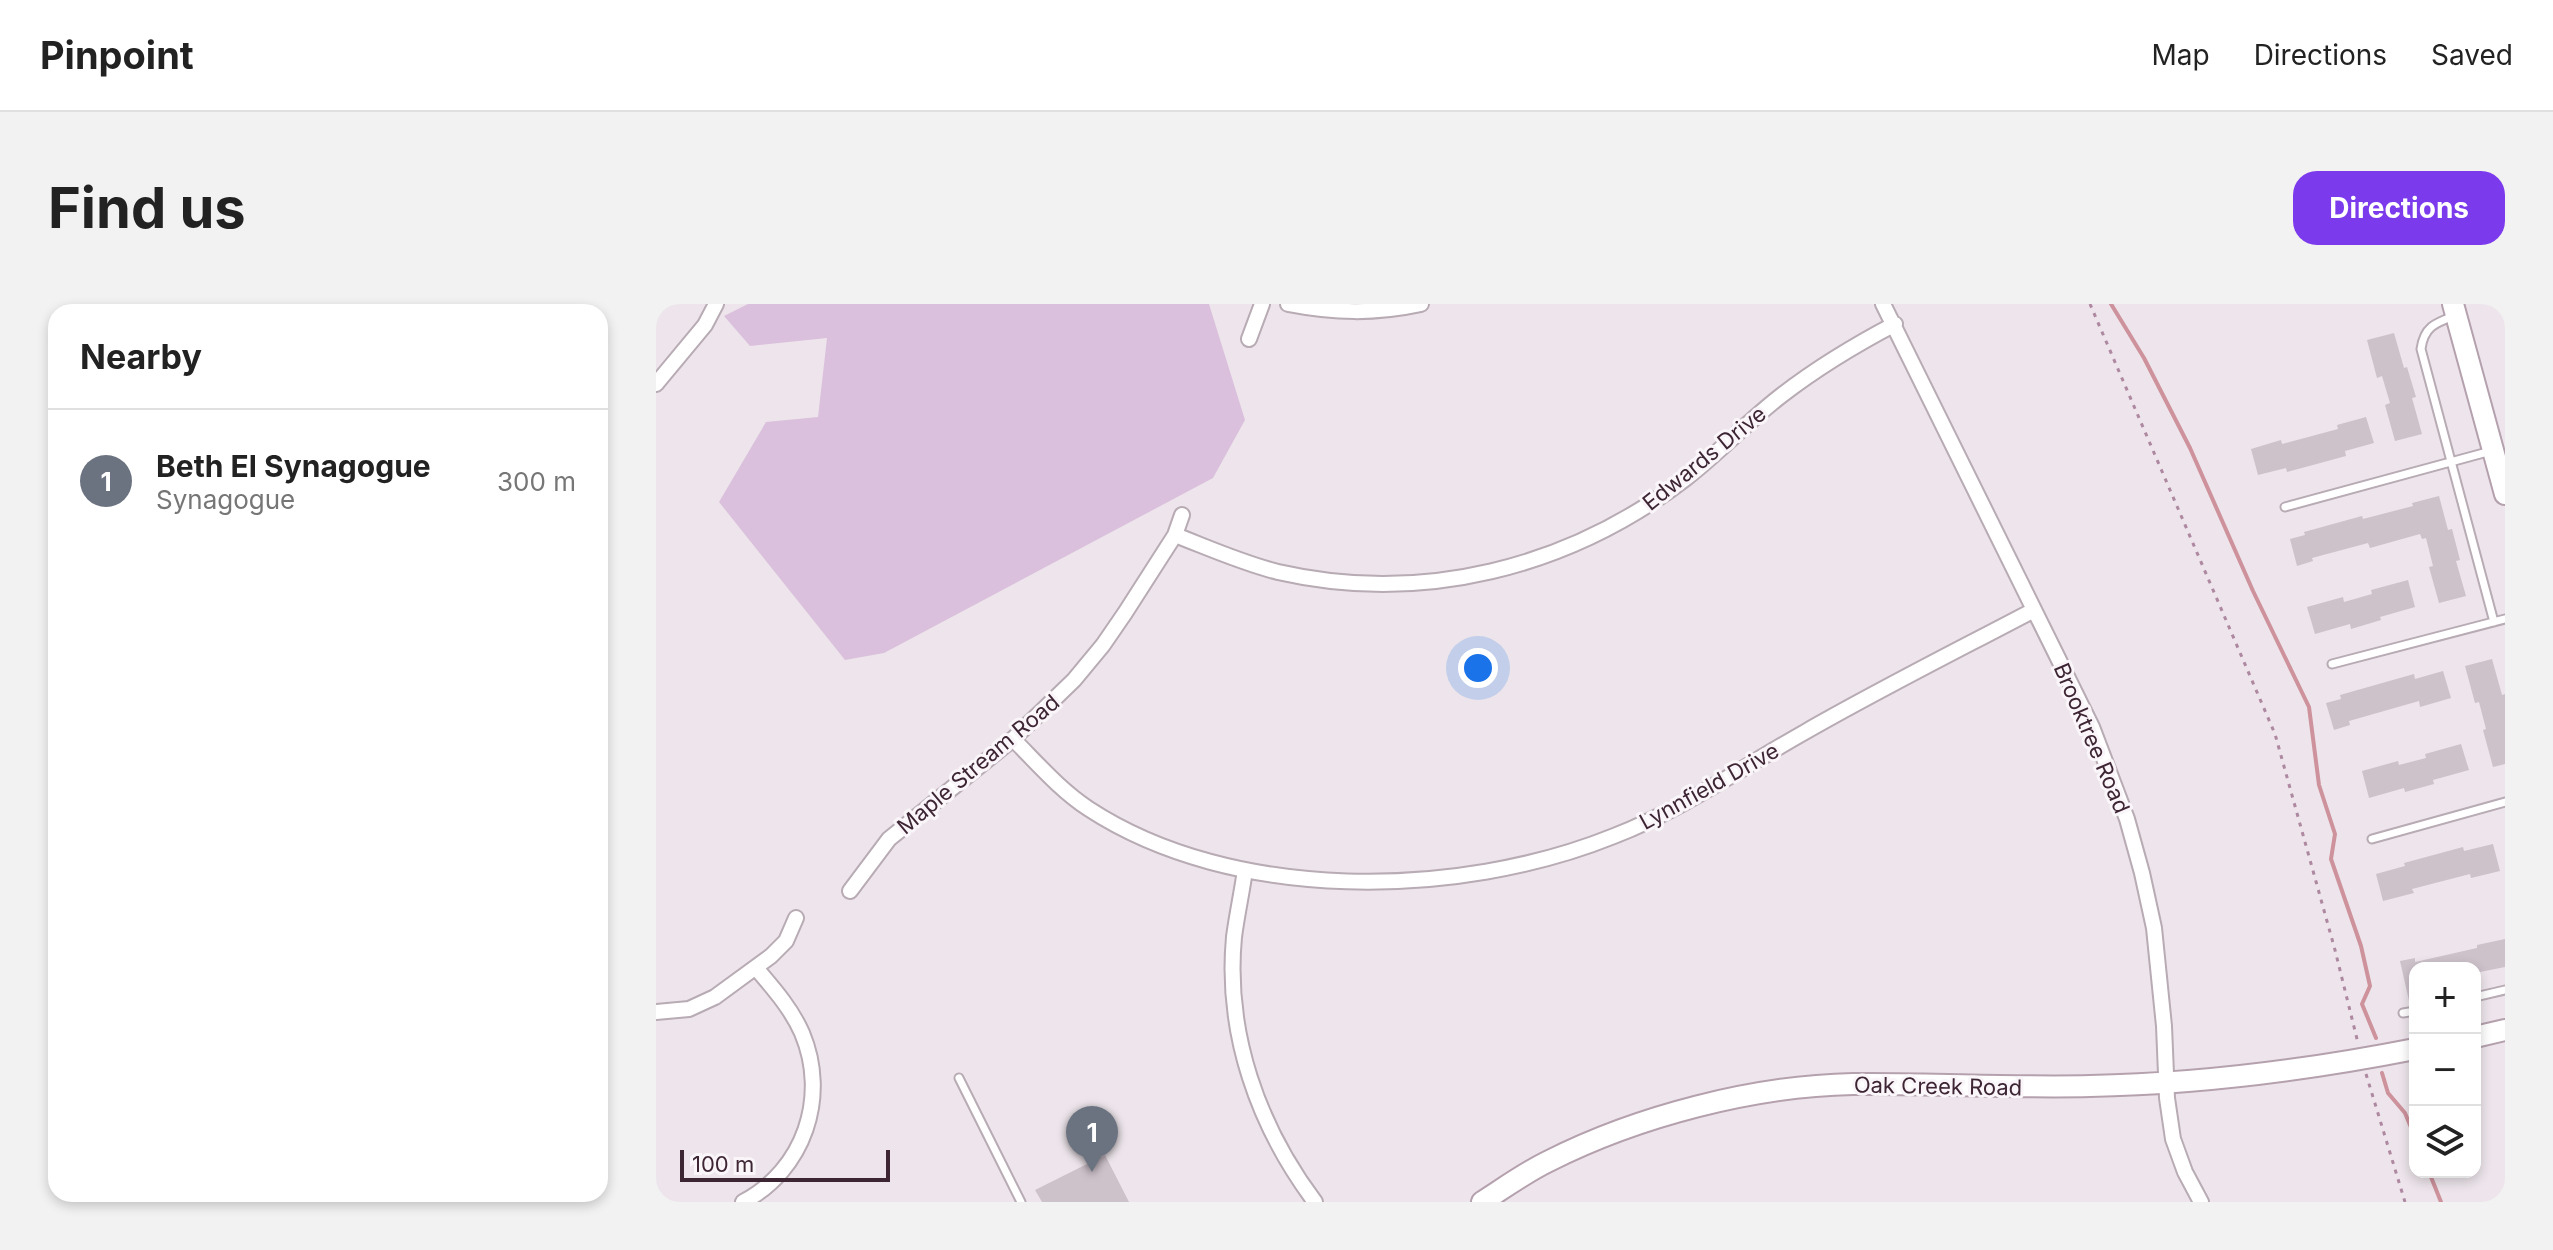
<!DOCTYPE html>
<meta charset="utf-8">
<style>
:root{--surface:#fff;--page:#f2f2f2;--text:#222;--muted:#767676;--line:#e0e0e0;--accent:#7c3aed}
body{margin:0;font-family:Inter,sans-serif;background:var(--page);color:var(--text)}
.controls{position:absolute;right:24px;bottom:24px;display:grid;overflow:hidden;border-radius:16px;box-shadow:0 4px 12px #0003}
.controls button{width:72px;height:72px;display:grid;place-items:center;padding:0;border:0;border-bottom:2px solid var(--line);background:var(--surface);color:var(--text);font:40px sans-serif}
.scale{position:absolute;left:24px;bottom:20px;width:210px;box-sizing:border-box;padding-left:8px;border:4px solid #3d2533;border-top:0;font-size:22px;line-height:28px;white-space:nowrap;color:#3d2533;-webkit-text-stroke:6px #f9f5f9;paint-order:stroke}
.you{position:absolute;left:822px;top:364px;width:28px;height:28px;margin:-20px;border:6px solid #fff;border-radius:50%;background:#1a73e8;box-shadow:0 0 0 12px #1a73e833}
.badge{display:grid;place-items:center;width:52px;height:52px;border-radius:50%;background:var(--accent);color:#fff;font-size:26px;font-weight:700}
.pin{position:absolute;translate:-50% -66px;filter:drop-shadow(0 2px 4px #0008)}
.pin::after{content:'';position:absolute;top:42px;width:28px;height:24px;background:inherit;clip-path:polygon(0 0,100% 0,50% 100%)}
.list{margin:0;padding:0;list-style:none}
h2{display:flex;justify-content:space-between;align-items:center;height:104px;margin:0;padding:0 32px;font-size:34px}
h2 small{font-size:26px;font-weight:400;color:var(--muted)}
.list li{display:grid;grid-template-columns:52px 1fr auto;gap:24px;align-items:center;box-sizing:border-box;height:144px;padding:0 32px;border-top:2px solid var(--line)}
.list b{display:block;font-size:30px;white-space:nowrap}
.list p{margin:0;font-size:26px;white-space:nowrap;color:var(--muted)}
.list em{font-size:26px;font-style:normal;color:var(--muted)}
.icon{flex:none;width:44px;height:44px;fill:none;stroke:currentColor;stroke-width:2;stroke-linecap:round;stroke-linejoin:round}
.map{position:relative;flex:none;width:1849px;height:898px;overflow:hidden;border-radius:24px}
header{display:flex;align-items:center;gap:48px;box-sizing:border-box;height:112px;padding:0 40px;background:var(--surface);border-bottom:2px solid var(--line)}
header strong{font-size:38px}
nav{display:flex;gap:44px;margin-inline-start:auto;font-size:28px}
.intro{display:flex;align-items:center;justify-content:space-between;box-sizing:border-box;height:192px;padding:0 48px}
h1{margin:0;font-size:56px}
.button{padding:20px 36px;border-radius:24px;background:var(--accent);color:#fff;font-size:28px;font-weight:700}
main{display:flex;gap:48px;padding:0 48px}
aside{flex:1;background:var(--surface);border-radius:24px;box-shadow:0 4px 12px #0003}
.map>svg:first-child{display:block}
.green{fill:#dac0dc}
.lines{fill:none;stroke-linecap:round;stroke-linejoin:round}
.stream{stroke:#cd929c;stroke-width:4}
.building{fill:#cdc1ca}
.lane-casing{stroke:#b8abb4;stroke-width:11}
.street-casing{stroke:#b8abb4;stroke-width:18}
.secondary-casing{stroke:#b5a1ae;stroke-width:24}
.path{stroke:#ae88a0;stroke-width:3;stroke-dasharray:4 6;stroke-linecap:butt}
.lane{stroke:#fff;stroke-width:7}
.street{stroke:#fff;stroke-width:14}
.secondary{stroke:#fff;stroke-width:20}
.labels{text-anchor:middle;stroke-width:6;stroke-linejoin:round;paint-order:stroke}
.street-label{font-size:22px;fill:#3d2533;stroke:#f9f5f9}
</style>
<header>
<strong>Pinpoint</strong>
<nav><a>Map</a><a>Directions</a><a>Saved</a></nav>
</header>
<div class="intro"><h1>Find us</h1><a class="button">Directions</a></div>
<main>
<aside>
<h2>Nearby<small></small></h2>
<ul class="list">
<li><span class="badge" style="background:#6b7280">1</span><div><b>Beth El Synagogue</b><p>Synagogue</p></div><em>300 m</em></li>
</ul>
</aside>
<div class="map">
<svg width="1849" height="898" viewBox="0 0 1849 898">
<rect width="100%" height="100%" fill="#ede5eb"/>
<path class="green" d="M 92,0 L 553,0 L 589,116 L 557,174 L 228,349 L 189,356 L 63,198 L 110,118 L 162,113 L 171,34 L 94,42 L 68,12 Z"/>
<g class="lines">
<path class="stream" d="M 1455,0 L 1488,54 L 1534,144 L 1597,287 L 1653,403 L 1663,481 L 1679,530 L 1675,555 L 1705,642 L 1714,682 L 1706,700 L 1720,734
M 1726,769 L 1732,789 L 1749,809 L 1759,833
M 1773,868 L 1785,898"/>
</g>
<path class="building" d="M 1738,29 L 1748,64 L 1751,63 L 1760,93 L 1756,94 L 1766,130 L 1739,137 L 1729,101 L 1734,99 L 1726,72 L 1721,74 L 1711,36 Z
M 1710,113 L 1718,139 L 1689,147 L 1690,152 L 1631,168 L 1630,164 L 1602,171 L 1595,145 L 1625,136 L 1626,140 L 1682,125 L 1681,121 Z
M 1783,192 L 1792,226 L 1796,225 L 1804,256 L 1800,257 L 1810,292 L 1783,299 L 1773,263 L 1777,262 L 1770,234 L 1766,235 L 1764,230 L 1714,244 L 1712,239 L 1656,254 L 1657,257 L 1641,262 L 1634,235 L 1649,231 L 1648,228 L 1706,212 L 1707,215 L 1757,202 L 1756,199 Z
M 1752,276 L 1759,303 L 1724,313 L 1725,316 L 1695,325 L 1694,320 L 1659,330 L 1651,303 L 1687,293 L 1688,298 L 1716,290 L 1715,286 Z
M 1836,355 L 1846,391 L 1849,390 L 1849,460 L 1837,463 L 1827,426 L 1830,425 L 1823,398 L 1819,399 L 1809,362 Z
M 1787,367 L 1795,394 L 1764,403 L 1763,397 L 1693,417 L 1694,421 L 1678,426 L 1670,399 L 1685,395 L 1684,391 L 1758,370 L 1759,375 Z
M 1805,440 L 1813,466 L 1777,476 L 1778,480 L 1749,488 L 1748,484 L 1713,494 L 1706,467 L 1742,457 L 1743,461 L 1770,454 L 1769,450 Z
M 1837,540 L 1844,567 L 1815,574 L 1814,570 L 1756,585 L 1758,589 L 1727,597 L 1720,570 L 1749,562 L 1748,559 L 1807,543 L 1808,547 Z
M 1849,635 L 1849,663 L 1819,669 L 1819,664 L 1759,664 L 1759,701 L 1754,701 L 1744,657 L 1759,654 L 1759,658 L 1821,644 L 1821,641 Z
M 449,851 L 473,898 L 386,898 L 379,886 Z"/>
<g class="lines">
<g class="lane-casing">
<path id="lane" d="M 1798,12 C 1779,19 1768,23 1765,45 L 1838,318
M 1629,203 L 1835,147
M 1676,360 L 1849,315
M 1716,535 L 1849,498
M 1819,693 L 1849,686
M 1747,709 L 1759,707
M 303,774 L 365,898"/>
</g>
<g class="street-casing">
<path id="street" d="M 632,0 C 678,9 719,10 765,0
M 1227,0 L 1436,423 L 1471,515 L 1486,569 L 1498,624 L 1508,722 L 1511,794 L 1517,835 L 1529,868 L 1545,898
M 593,35 L 606,0
M 0,80 L 49,21 L 60,0
M 519,231 C 553,244 586,259 622,268 C 766,301 912,264 1029,175 C 1063,149 1092,117 1126,91 C 1161,64 1199,41 1239,20
M 357,435 C 381,459 404,486 433,505 C 577,599 802,595 958,532 C 1027,505 1085,464 1149,428 C 1224,385 1302,346 1378,306
M 589,566 C 586,588 581,610 578,633 C 569,729 602,822 659,898
M 194,587 L 233,535 L 357,435 L 418,376 L 447,341 L 469,309 L 519,231 L 526,211
M 0,708 L 33,705 L 59,693 L 115,652 L 130,637 L 140,614
M 87,898 C 148,866 173,793 146,729 C 135,704 117,684 100,664"/>
</g>
<g class="secondary-casing">
<path id="secondary" d="M 1797,0 L 1849,190
M 1819,733 L 1849,726
M 826,898 C 848,884 870,868 893,857 C 982,812 1098,782 1197,780 C 1276,779 1355,784 1434,782 C 1543,780 1652,766 1759,745"/>
</g>
<path class="path" d="M 1434,0 L 1619,430 L 1679,646 L 1702,739
M 1710,770 L 1749,898"/>
<use href="#lane" class="lane"/>
<use href="#street" class="street"/>
<use href="#secondary" class="secondary"/>
</g>
<g class="labels">
<g class="street-label">
<text transform="translate(1048 154) rotate(-39)" y="8">Edwards Drive</text>
<text transform="translate(1436 434) rotate(67)" y="8">Brooktree Road</text>
<text transform="translate(322 460) rotate(-40)" y="8">Maple Stream Road</text>
<text transform="translate(1053 482) rotate(-29)" y="8">Lynnfield Drive</text>
<text transform="translate(1282 782) rotate(1)" y="8">Oak Creek Road</text>
</g>
</g>
</svg>
<div class="controls">
<button>+</button>
<button>−</button>
<button><svg class="icon" aria-label="layers" viewBox="0 0 24 24"><path d="M12 4l9 5-9 5-9-5zM3 14l9 5 9-5"/></svg></button>
</div>
<div class="scale">100 m</div>
<div class="you"></div>
<div class="pin badge" style="left:436px;top:868px;background:#6b7280">1</div>
</div>
</main>
